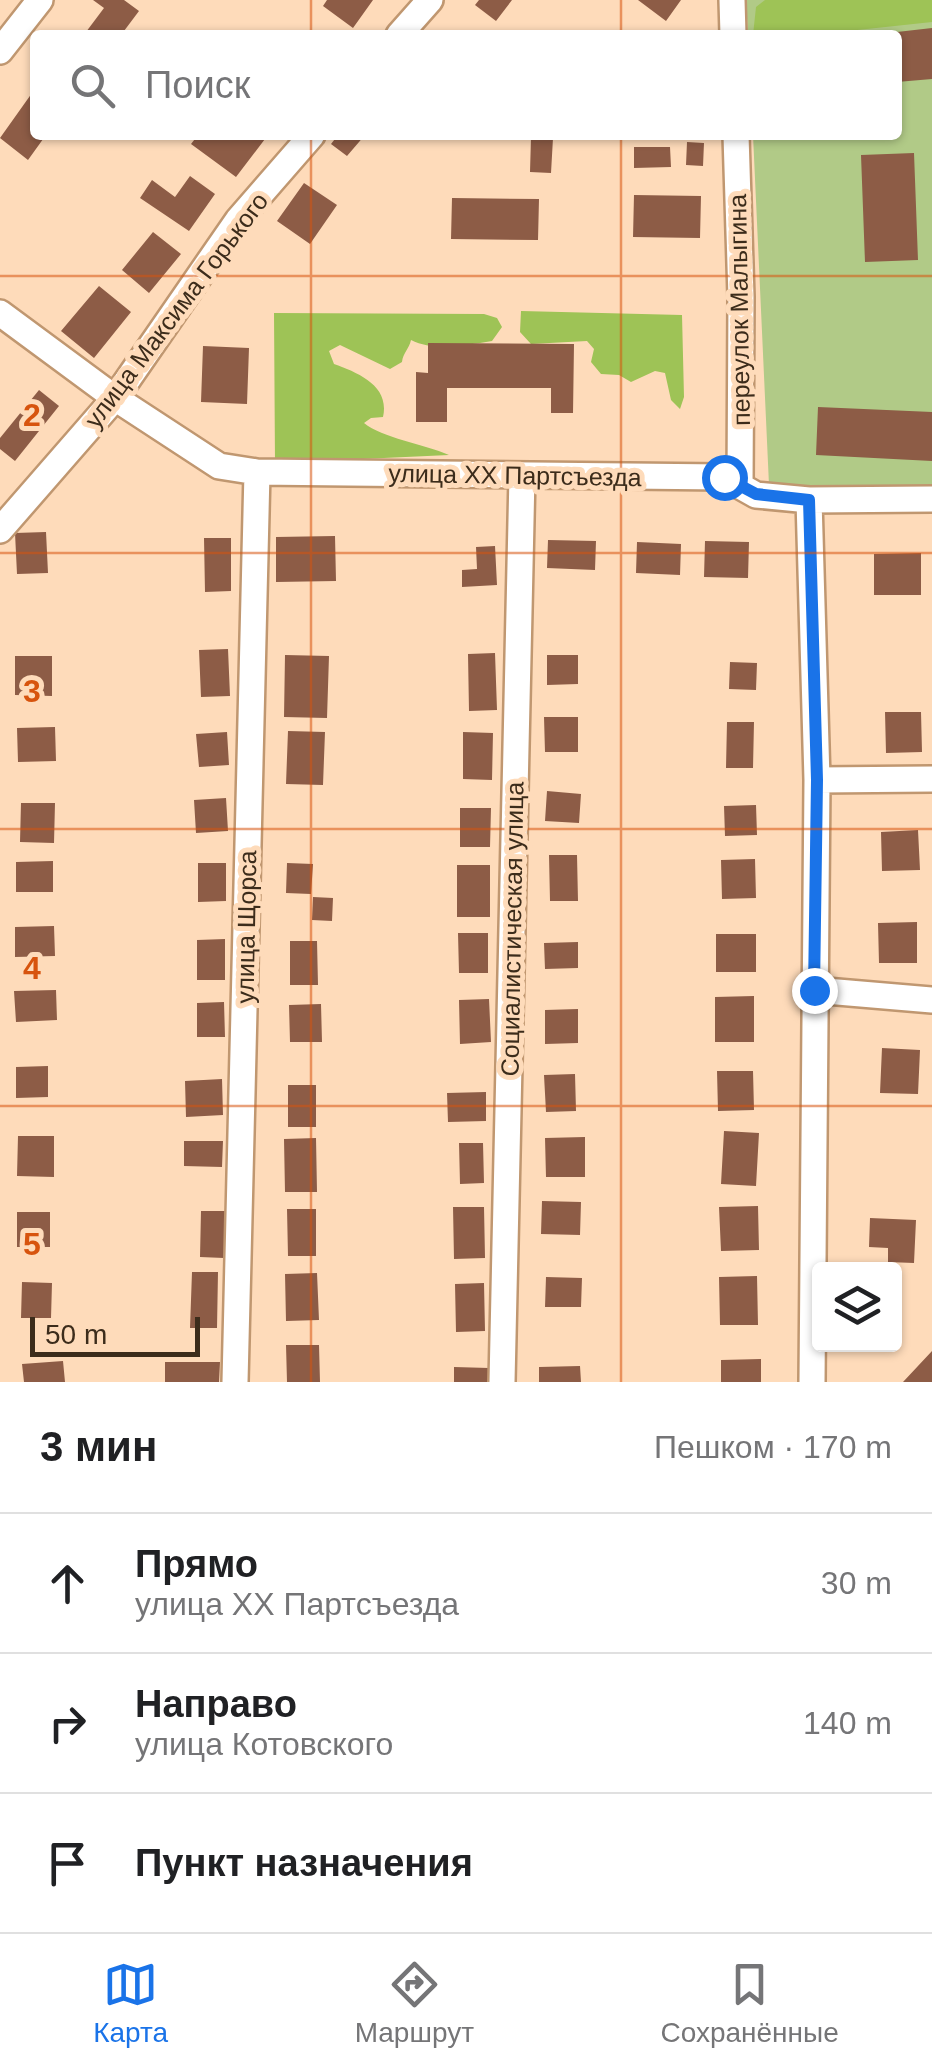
<!DOCTYPE html>
<html lang="ru">
<meta charset="utf-8">
<style>
:root{--surface:#fff;--page:#f6f6f6;--text:#202124;--muted:#757577;--line:#e0e0e0;--accent:#1a73e8}
body{margin:0;font-family:Arial,sans-serif;background:var(--page);color:var(--text)}
.controls{position:absolute;right:30px;bottom:30px;display:grid;overflow:hidden;border-radius:10px;box-shadow:0 2px 8px #0004}
.controls button{width:90px;height:90px;display:grid;place-items:center;padding:0;border:0;border-bottom:2px solid var(--line);background:var(--surface);color:var(--text);font:50px sans-serif}
.scale{position:absolute;left:30px;bottom:25px;width:170px;box-sizing:border-box;padding-left:10px;border:5px solid #3c2c1b;border-top:0;font-size:28px;line-height:35px;white-space:nowrap;color:#3c2c1b;-webkit-text-stroke:8px #fedbba;paint-order:stroke}
.stop{position:absolute;width:30px;height:30px;margin:-22px;border:8px solid #1a73e8;border-radius:50%;background:#fff}
.stop.end{background:#1a73e8;border-color:#fff;box-shadow:0 2px 10px #0008}
.list{margin:0;padding:0;list-style:none}
h2{display:flex;justify-content:space-between;align-items:center;height:130px;margin:0;padding:0 40px;font-size:42px}
h2 small{font-size:32px;font-weight:400;color:var(--muted)}
.list li{display:grid;grid-template-columns:65px 1fr auto;gap:30px;align-items:center;box-sizing:border-box;height:140px;padding:0 40px;border-top:2px solid var(--line)}
.list b{display:block;font-size:38px;white-space:nowrap}
.list p{margin:0;font-size:32px;white-space:nowrap;color:var(--muted)}
.list em{font-size:32px;font-style:normal;color:var(--muted)}
.icon{flex:none;width:55px;height:55px;fill:none;stroke:currentColor;stroke-width:2;stroke-linecap:round;stroke-linejoin:round}
.map{position:relative;flex:none;width:932px;height:1382px;overflow:hidden}
.search{position:absolute;background:var(--surface);box-shadow:0 2px 8px #0004;left:30px;right:30px;top:30px;height:110px;display:flex;align-items:center;gap:25px;box-sizing:border-box;padding:0 35px;border-radius:10px;color:var(--muted);font-size:38px}
.sheet{height:550px;background:var(--surface)}
nav{display:flex;justify-content:space-around;align-items:center;box-sizing:border-box;height:140px;border-top:2px solid var(--line);background:var(--surface);font-size:28px;color:var(--muted)}
nav a{display:grid;justify-items:center;gap:5px}
nav .on{color:var(--accent)}
.map>svg:first-child{display:block}
.green{fill:#b1ca87}
.forest{fill:#9ec356}
.building{fill:#8d5c46}
.lines{fill:none;stroke-linecap:round;stroke-linejoin:round}
.street-casing{stroke:#c09770;stroke-width:30}
.street{stroke:#fff;stroke-width:25}
.route{stroke:#1a73e8;stroke-width:12}
.grid{fill:none;stroke:#d7540e;stroke-width:2.5;stroke-opacity:0.55}
.labels{text-anchor:middle;stroke-width:10;stroke-linejoin:round;paint-order:stroke}
.street-label{font-size:25px;fill:#3c2c1b;stroke:#fedbba}
.grid-label{font-size:32px;text-anchor:middle;font-weight:bold;fill:#d7540e;stroke:#fedbba;stroke-width:10;stroke-linejoin:round;paint-order:stroke}
</style>
<div class="map">
<svg width="932" height="1382" viewBox="0 0 932 1382">
<rect width="100%" height="100%" fill="#fedbba"/>
<path class="green" d="M 746,0 L 932,0 L 932,485 L 769,485 L 753,135 L 897,135 L 897,35 L 748,35 Z"/>
<path class="forest" d="M 765,0 L 932,0 L 932,22 L 811,35 L 753,35 L 756,7 Z
M 521,311 L 682,315 L 684,397 L 680,409 L 671,400 L 665,373 L 655,371 L 631,382 L 619,375 L 601,374 L 591,362 L 594,349 L 587,341 L 531,344 L 520,332 Z
M 274,313 L 484,314 L 497,318 L 502,327 L 492,341 C 465,345 435,352 411,340 C 409,349 403,353 402,362 L 390,369 L 340,345 L 329,351 L 334,364 C 359,373 390,386 383,417 L 371,418 L 364,423 C 382,438 424,444 449,455 L 275,463 Z"/>
<path class="building" d="M 93,0 L 124,0 L 139,11 L 121,35 L 91,35 L 86,32 L 104,8 Z
M 327,0 L 373,0 L 353,28 L 323,6 Z
M 479,0 L 512,0 L 496,21 L 475,5 Z
M 638,0 L 681,0 L 666,21 Z
M 932,28 L 932,79 L 897,82 L 897,32 Z
M 32,93 L 35,95 L 35,135 L 46,135 L 28,160 L 0,138 Z
M 198,135 L 212,135 L 218,139 L 221,135 L 268,135 L 236,177 L 191,144 Z
M 338,135 L 365,135 L 347,156 L 331,144 Z
M 531,137 L 553,138 L 551,173 L 530,172 Z
M 687,142 L 704,143 L 703,166 L 686,165 Z
M 634,147 L 670,147 L 671,167 L 634,168 Z
M 914,153 L 918,260 L 865,262 L 861,155 Z
M 190,176 L 215,194 L 189,231 L 140,198 L 152,180 L 175,197 Z
M 304,183 L 337,205 L 310,244 L 277,221 Z
M 634,195 L 701,196 L 700,238 L 633,237 Z
M 452,198 L 539,199 L 538,240 L 451,239 Z
M 153,232 L 181,254 L 149,293 L 122,270 Z
M 99,286 L 131,312 L 94,358 L 61,331 Z
M 428,343 L 574,344 L 573,413 L 551,413 L 551,388 L 447,388 L 447,422 L 416,422 L 416,372 L 428,373 Z
M 203,346 L 249,348 L 247,404 L 201,402 Z
M 39,390 L 59,406 L 15,461 L 0,449 L 0,438 Z
M 818,407 L 932,412 L 932,461 L 816,455 Z
M 46,532 L 48,573 L 17,574 L 15,533 Z
M 335,536 L 336,581 L 276,582 L 276,537 Z
M 204,538 L 231,538 L 231,591 L 205,592 Z
M 548,540 L 596,541 L 595,570 L 547,568 Z
M 705,541 L 749,542 L 748,578 L 704,577 Z
M 637,542 L 681,544 L 680,575 L 636,573 Z
M 495,546 L 497,585 L 462,587 L 462,570 L 477,569 L 476,547 Z
M 921,553 L 921,595 L 874,595 L 874,554 Z
M 228,649 L 230,696 L 201,697 L 199,650 Z
M 495,653 L 497,710 L 469,711 L 468,654 Z
M 285,655 L 329,656 L 327,718 L 284,717 Z
M 547,655 L 578,655 L 578,684 L 547,685 Z
M 15,656 L 52,656 L 52,696 L 15,695 Z
M 730,662 L 757,663 L 756,690 L 729,689 Z
M 885,712 L 921,712 L 922,752 L 886,753 Z
M 544,717 L 578,717 L 578,752 L 545,752 Z
M 727,722 L 754,722 L 753,768 L 726,768 Z
M 55,727 L 56,761 L 18,762 L 17,728 Z
M 288,731 L 325,732 L 323,785 L 286,784 Z
M 227,732 L 229,765 L 199,767 L 196,734 Z
M 463,732 L 493,733 L 492,780 L 463,779 Z
M 547,791 L 581,794 L 579,823 L 545,821 Z
M 226,798 L 228,831 L 196,833 L 194,800 Z
M 21,803 L 55,803 L 54,843 L 20,842 Z
M 756,805 L 757,835 L 725,836 L 724,806 Z
M 460,808 L 491,808 L 490,847 L 460,847 Z
M 918,830 L 920,870 L 882,871 L 881,832 Z
M 549,855 L 577,855 L 578,901 L 550,901 Z
M 755,859 L 756,898 L 722,899 L 721,860 Z
M 53,861 L 53,892 L 16,892 L 16,862 Z
M 198,863 L 226,863 L 226,901 L 198,902 Z
M 287,863 L 313,864 L 311,894 L 286,893 Z
M 457,865 L 490,865 L 490,917 L 457,917 Z
M 313,897 L 333,898 L 332,921 L 312,920 Z
M 917,922 L 917,963 L 879,963 L 878,923 Z
M 54,926 L 55,956 L 15,957 L 15,927 Z
M 458,933 L 488,933 L 488,973 L 459,973 Z
M 716,934 L 756,934 L 756,972 L 716,972 Z
M 225,939 L 225,980 L 197,980 L 197,940 Z
M 290,941 L 317,941 L 318,985 L 290,985 Z
M 578,942 L 578,968 L 545,969 L 544,943 Z
M 56,990 L 57,1020 L 16,1022 L 14,991 Z
M 754,996 L 754,1042 L 715,1042 L 715,997 Z
M 489,999 L 491,1042 L 460,1044 L 459,1000 Z
M 224,1002 L 225,1037 L 197,1037 L 197,1003 Z
M 321,1004 L 322,1042 L 290,1042 L 289,1005 Z
M 578,1009 L 578,1043 L 545,1044 L 545,1010 Z
M 882,1048 L 920,1050 L 918,1094 L 880,1093 Z
M 48,1066 L 48,1097 L 16,1098 L 16,1067 Z
M 717,1071 L 753,1071 L 754,1110 L 718,1111 Z
M 575,1074 L 576,1111 L 546,1112 L 544,1075 Z
M 222,1079 L 223,1115 L 186,1117 L 185,1081 Z
M 288,1085 L 316,1085 L 316,1127 L 288,1127 Z
M 486,1092 L 486,1121 L 448,1122 L 447,1093 Z
M 724,1131 L 759,1133 L 756,1186 L 721,1184 Z
M 18,1136 L 54,1136 L 54,1177 L 17,1176 Z
M 585,1137 L 585,1177 L 546,1177 L 545,1138 Z
M 316,1138 L 317,1192 L 285,1192 L 284,1139 Z
M 184,1141 L 223,1141 L 222,1167 L 184,1166 Z
M 459,1143 L 483,1143 L 484,1183 L 460,1184 Z
M 542,1201 L 581,1202 L 580,1235 L 541,1234 Z
M 758,1206 L 759,1250 L 721,1251 L 719,1207 Z
M 453,1207 L 484,1207 L 485,1258 L 454,1259 Z
M 287,1209 L 316,1209 L 316,1256 L 288,1256 Z
M 201,1211 L 225,1211 L 224,1258 L 200,1257 Z
M 17,1212 L 50,1212 L 50,1247 L 17,1247 Z
M 870,1218 L 916,1220 L 914,1263 L 888,1262 L 888,1248 L 869,1247 Z
M 192,1272 L 218,1272 L 217,1328 L 190,1328 Z
M 317,1273 L 319,1320 L 286,1321 L 285,1274 Z
M 757,1276 L 758,1325 L 720,1325 L 719,1277 Z
M 546,1277 L 582,1278 L 581,1307 L 545,1307 Z
M 22,1282 L 52,1283 L 51,1318 L 21,1318 Z
M 484,1283 L 485,1331 L 456,1332 L 455,1284 Z
M 286,1345 L 319,1345 L 320,1382 L 287,1382 Z
M 932,1351 L 932,1382 L 903,1382 Z
M 761,1359 L 761,1382 L 721,1382 L 721,1360 Z
M 63,1361 L 65,1382 L 24,1382 L 22,1364 Z
M 165,1362 L 220,1362 L 219,1382 L 165,1382 Z
M 580,1366 L 581,1382 L 539,1382 L 539,1367 Z
M 454,1367 L 489,1368 L 489,1382 L 454,1382 Z"/>
<g class="lines">
<g class="street-casing">
<path id="street" d="M 732,0 L 733,35
M 399,35 L 430,0
M 0,51 L 40,0
M 736,135 L 741,297 L 740,486
M 0,313 L 115,398 L 219,466 L 257,472 L 724,477 L 756,495 L 809,500 L 932,499
M 809,500 L 817,780 L 812,1382
M 0,530 L 115,398 L 238,220 L 312,135
M 817,780 L 932,779
M 814,990 L 932,1000
M 235,1382 L 257,472
M 502,1382 L 522,475"/>
</g>
<use href="#street" class="street"/>
</g>
<g class="lines">
<path class="route" d="M 724,477 L 756,494 L 809,500 L 817,780 L 814,990"/>
</g>
<path class="grid" d="M 311,0 L 311,35M 621,0 L 621,35M 311,135 L 311,1382M 621,135 L 621,1382M 0,276 L 932,276M 0,553 L 932,553M 0,829 L 932,829M 0,1106 L 932,1106"/>
<g class="labels">
<g class="street-label">
<text transform="translate(176 310) rotate(-53)" y="9">улица Максима Горького</text>
<text transform="translate(739 310) rotate(-91)" y="9">переулок Малыгина</text>
<text transform="translate(515 475) rotate(1)" y="9">улица XX Партсъезда</text>
<text transform="translate(246 927) rotate(-89)" y="9">улица Щорса</text>
<text transform="translate(512 929) rotate(-89)" y="9">Социалистическая улица</text>
</g>
</g>
<g class="grid-label">
<text x="32" y="426">2</text>
<text x="32" y="702">3</text>
<text x="32" y="979">4</text>
<text x="32" y="1255">5</text>
</g>
</svg>
<div class="controls">
<button><svg class="icon" aria-label="layers" viewBox="0 0 24 24"><path d="M12 4l9 5-9 5-9-5zM3 14l9 5 9-5"/></svg></button>
</div>
<div class="scale">50 m</div>
<div class="stop" style="left:724px;top:477px"></div>
<div class="stop end" style="left:814px;top:990px"></div>
<div class="search"><svg class="icon" aria-label="search" viewBox="0 0 24 24"><circle cx="10" cy="10" r="6"/><path d="M15 15l6 6"/></svg>Поиск</div>
</div>
<section class="sheet">
<h2>3 мин<small>Пешком · 170 m</small></h2>
<ul class="list">
<li><svg class="icon" aria-label="ahead" viewBox="0 0 24 24"><path d="M12 20V5M6 11l6-6 6 6"/></svg><div><b>Прямо</b><p>улица XX Партсъезда</p></div><em>30 m</em></li>
<li><svg class="icon" aria-label="right" viewBox="0 0 24 24"><path d="M7 20v-9h11M14 6l5 5-5 5"/></svg><div><b>Направо</b><p>улица Котовского</p></div><em>140 m</em></li>
<li><svg class="icon" aria-label="arrive" viewBox="0 0 24 24"><path d="M6 21V4h12l-3 4 3 4H6"/></svg><div><b>Пункт назначения</b></div></li>
</ul>
</section>
<nav>
<a class="on"><svg class="icon" aria-label="map" viewBox="0 0 24 24"><path d="M3 6l6-2 6 2 6-2v14l-6 2-6-2-6 2zM9 4v14M15 6v14"/></svg>Карта</a>
<a><svg class="icon" aria-label="directions" viewBox="0 0 24 24"><path d="M12 3l9 9-9 9-9-9zM9 14v-3h6M13 9l2 2-2 2"/></svg>Маршрут</a>
<a><svg class="icon" aria-label="saved" viewBox="0 0 24 24"><path d="M7 4h10v16l-5-4-5 4z"/></svg>Сохранённые</a>
</nav>
